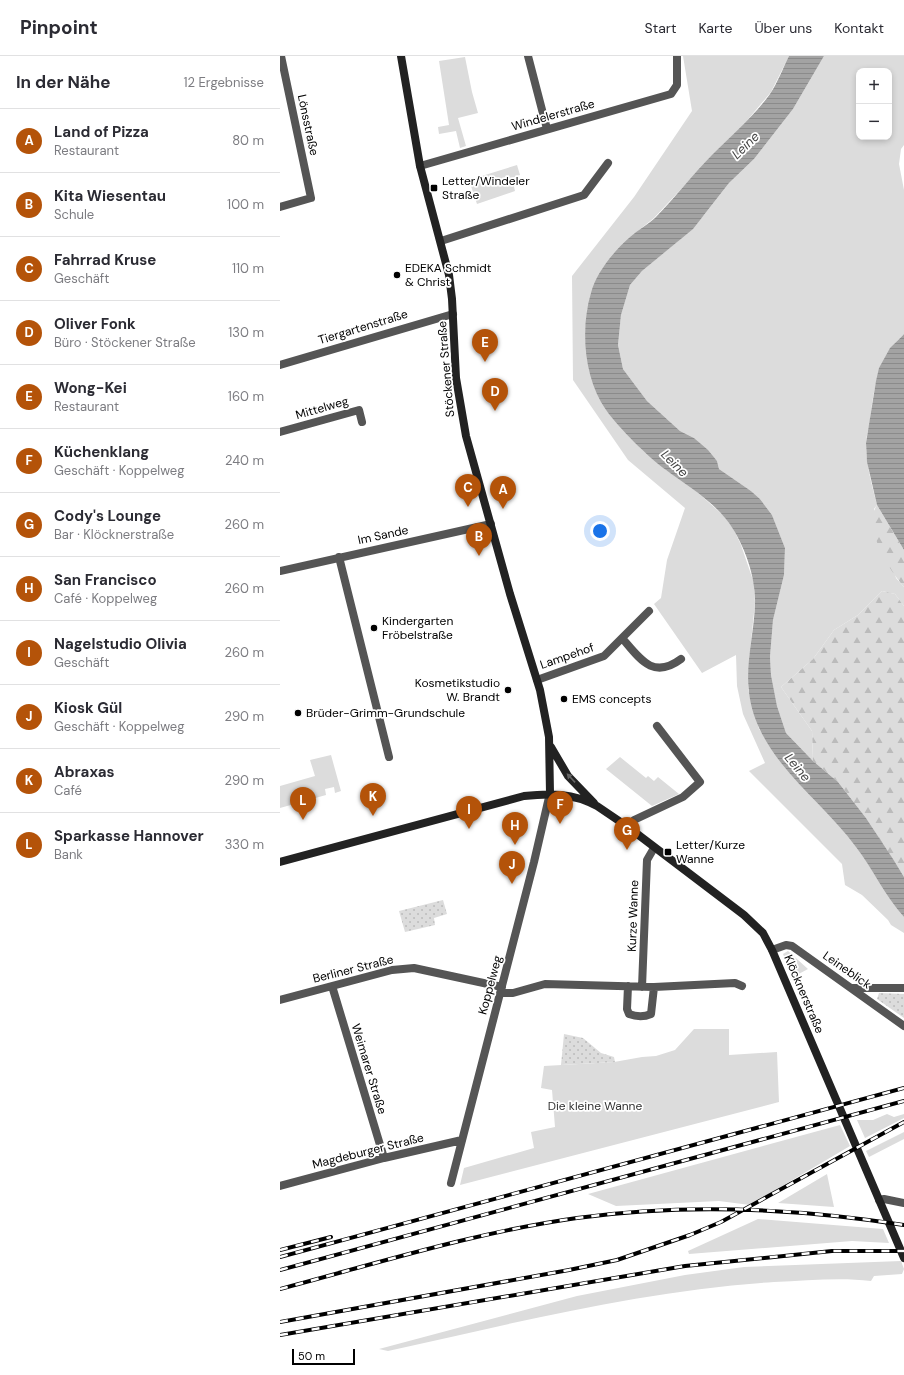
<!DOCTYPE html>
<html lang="de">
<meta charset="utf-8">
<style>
:root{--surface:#fff;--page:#f2f2f3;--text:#2b2b33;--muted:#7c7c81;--line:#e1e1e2;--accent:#b45309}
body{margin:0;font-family:"DM Sans",sans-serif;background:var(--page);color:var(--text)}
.controls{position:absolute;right:12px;top:12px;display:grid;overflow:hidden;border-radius:8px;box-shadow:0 2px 6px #0003}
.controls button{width:36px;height:36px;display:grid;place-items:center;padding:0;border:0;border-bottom:1px solid var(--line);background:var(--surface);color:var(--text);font:20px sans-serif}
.scale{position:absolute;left:12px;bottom:10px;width:63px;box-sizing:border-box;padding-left:4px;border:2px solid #000;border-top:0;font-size:11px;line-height:14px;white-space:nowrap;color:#000;-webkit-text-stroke:3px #fff;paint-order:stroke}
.you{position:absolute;left:320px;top:475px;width:14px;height:14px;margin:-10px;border:3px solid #fff;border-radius:50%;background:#1a73e8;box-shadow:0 0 0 6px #1a73e833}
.badge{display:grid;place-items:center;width:26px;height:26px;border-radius:50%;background:var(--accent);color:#fff;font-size:13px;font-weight:700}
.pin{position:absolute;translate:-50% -33px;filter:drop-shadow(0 1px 2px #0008)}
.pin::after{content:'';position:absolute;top:21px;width:14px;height:12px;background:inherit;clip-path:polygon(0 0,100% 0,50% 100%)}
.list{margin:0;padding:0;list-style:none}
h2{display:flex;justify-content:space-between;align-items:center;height:52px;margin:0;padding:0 16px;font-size:17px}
h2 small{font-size:13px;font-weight:400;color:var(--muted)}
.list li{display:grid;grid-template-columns:26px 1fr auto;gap:12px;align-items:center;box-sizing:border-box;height:64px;padding:0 16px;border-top:1px solid var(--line)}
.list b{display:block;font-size:15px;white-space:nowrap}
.list p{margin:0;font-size:13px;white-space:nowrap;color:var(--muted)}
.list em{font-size:13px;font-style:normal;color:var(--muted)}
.map{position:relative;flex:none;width:624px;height:1319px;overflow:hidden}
header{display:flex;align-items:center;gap:24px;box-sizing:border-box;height:56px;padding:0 20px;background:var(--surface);border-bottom:1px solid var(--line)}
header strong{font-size:19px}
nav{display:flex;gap:22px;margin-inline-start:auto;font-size:14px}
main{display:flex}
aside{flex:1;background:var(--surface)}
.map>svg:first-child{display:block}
.green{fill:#dcdcdc;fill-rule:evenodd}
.forest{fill:url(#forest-firs)}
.park{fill:url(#park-dots)}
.water{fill:url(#water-rules)}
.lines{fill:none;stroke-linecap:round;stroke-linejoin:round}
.street{stroke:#555;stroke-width:8}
.secondary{stroke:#222;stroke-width:8}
.rail-casing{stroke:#000;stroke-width:4}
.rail{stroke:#fff;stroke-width:2.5;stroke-dasharray:8;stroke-linecap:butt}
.oneway{fill:#646464}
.poi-dot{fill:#000;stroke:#fff;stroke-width:1.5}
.labels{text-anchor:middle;stroke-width:3.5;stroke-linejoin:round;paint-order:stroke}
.street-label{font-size:12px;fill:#000;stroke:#fff}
.poi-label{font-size:12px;fill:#000;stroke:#fff;text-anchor:start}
.park-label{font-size:12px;fill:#333;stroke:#fff}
.water-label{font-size:13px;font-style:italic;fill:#444;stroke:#fff}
</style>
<header>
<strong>Pinpoint</strong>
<nav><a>Start</a><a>Karte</a><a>Über uns</a><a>Kontakt</a></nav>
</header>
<main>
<aside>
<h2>In der Nähe<small>12 Ergebnisse</small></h2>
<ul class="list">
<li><span class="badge">A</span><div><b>Land of Pizza</b><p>Restaurant</p></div><em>80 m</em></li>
<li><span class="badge">B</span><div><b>Kita Wiesentau</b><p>Schule</p></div><em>100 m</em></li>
<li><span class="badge">C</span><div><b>Fahrrad Kruse</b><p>Geschäft</p></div><em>110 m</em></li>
<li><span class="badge">D</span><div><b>Oliver Fonk</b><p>Büro · Stöckener Straße</p></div><em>130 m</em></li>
<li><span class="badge">E</span><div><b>Wong-Kei</b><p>Restaurant</p></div><em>160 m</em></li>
<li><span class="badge">F</span><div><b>Küchenklang</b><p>Geschäft · Koppelweg</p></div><em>240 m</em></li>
<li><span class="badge">G</span><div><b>Cody's Lounge</b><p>Bar · Klöcknerstraße</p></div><em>260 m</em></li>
<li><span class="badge">H</span><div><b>San Francisco</b><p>Café · Koppelweg</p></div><em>260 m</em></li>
<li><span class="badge">I</span><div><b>Nagelstudio Olivia</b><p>Geschäft</p></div><em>260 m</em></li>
<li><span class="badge">J</span><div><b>Kiosk Gül</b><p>Geschäft · Koppelweg</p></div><em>290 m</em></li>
<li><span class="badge">K</span><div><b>Abraxas</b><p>Café</p></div><em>290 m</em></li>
<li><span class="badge">L</span><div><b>Sparkasse Hannover</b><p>Bank</p></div><em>330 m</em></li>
</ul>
</aside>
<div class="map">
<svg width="624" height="1319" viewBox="0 0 624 1319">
<defs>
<pattern id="forest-firs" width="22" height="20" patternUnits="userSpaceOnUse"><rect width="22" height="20" fill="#dcdcdc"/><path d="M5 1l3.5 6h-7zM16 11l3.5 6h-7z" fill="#bbb"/></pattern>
<pattern id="park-dots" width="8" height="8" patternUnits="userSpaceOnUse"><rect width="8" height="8" fill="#dcdcdc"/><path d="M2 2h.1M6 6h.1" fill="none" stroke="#bbb" stroke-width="1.8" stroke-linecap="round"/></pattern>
<pattern id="water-rules" width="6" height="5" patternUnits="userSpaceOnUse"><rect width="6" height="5" fill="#a3a3a3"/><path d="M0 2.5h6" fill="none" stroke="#8b8b8b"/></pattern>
</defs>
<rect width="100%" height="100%" fill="#fff"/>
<path class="green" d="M 403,0 L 509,0 L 491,36 L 465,67 L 433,99 L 374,162 L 349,182 L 307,253 L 305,279 L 307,297 L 310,316 L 326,354 L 354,385 L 386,414 L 407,427 L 444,460 L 453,472 L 461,489 L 474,527 L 475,547 L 469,605 L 468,633 L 479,673 L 503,708 L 556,765 L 576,790 L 624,861 L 624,877 L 611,869 L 608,864 L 582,839 L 565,829 L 562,808 L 469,715 L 485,707 L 463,658 L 457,630 L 456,599 L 422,617 L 374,548 L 381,542 L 387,504 L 405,452 L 348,404 L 293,324 L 292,220 L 354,141 L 412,55 Z
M 544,0 L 624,0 L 624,89 L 621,93 L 619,108 L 624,134 L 624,278 C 598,300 594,332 590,364 C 589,372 586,380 586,388 C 586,409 592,429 597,449 L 594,453 L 616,522 L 624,531 L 624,550 L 615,538 L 602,535 L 578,559 L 554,574 L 533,603 L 501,631 L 532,675 L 533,705 L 506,677 L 497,650 L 491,619 L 490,601 L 493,564 L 504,519 L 505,492 L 492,459 L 480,443 L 471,435 L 439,413 L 437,405 L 414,382 L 400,375 L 367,345 L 343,313 L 338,289 L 341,259 L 350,229 L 362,215 L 397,186 L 424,159 L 449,127 L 474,103 L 513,53 ZM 579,15 L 609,15 L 609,81 L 579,81 Z
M 185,1 L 192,36 L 198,57 L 178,62 L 186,90 L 180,92 L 176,75 L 159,78 L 158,71 L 169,69 L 159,5 Z
M 237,109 L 240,119 L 232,122 L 235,135 L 197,148 L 189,124 Z
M 51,699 L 61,735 L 55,737 L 54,731 L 45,733 L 46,739 L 0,752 L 0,730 L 35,720 L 30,704 Z
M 340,701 L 366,722 L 368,720 L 374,725 L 378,721 L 399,738 L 372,750 L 326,713 Z
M 508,895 L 528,913 L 513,921 L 503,898 Z
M 414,973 L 449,973 L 449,999 L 497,996 L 499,1046 L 180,1129 L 184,1112 L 254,1092 L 251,1076 L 275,1071 L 272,1034 L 261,1032 L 264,1010 L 334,1006 L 362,1001 L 376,1000 L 395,994 Z
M 607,1058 L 614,1061 L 624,1058 L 624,1062 L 585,1082 L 577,1064 L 593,1064 Z
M 560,1069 L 570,1090 L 470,1149 L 439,1145 L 336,1150 L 308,1138 Z
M 624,1076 L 624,1083 L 589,1101 L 586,1095 Z
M 547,1118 L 554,1151 L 498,1147 Z
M 478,1163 L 603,1173 L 609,1187 L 572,1185 L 409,1198 L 408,1195 Z
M 621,1205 L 624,1213 L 622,1218 L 594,1220 L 591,1225 C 558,1221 527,1225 494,1226 C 364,1234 235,1267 108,1295 L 99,1293 L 297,1240 L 405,1219 L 464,1211 Z"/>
<path class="forest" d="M 597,449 L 624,494 L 624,531 C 609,514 582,471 597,449 Z
M 602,535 L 615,538 L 624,550 L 624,821 L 586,762 L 558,726 L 533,705 L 532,675 L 501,631 L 533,603 L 554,574 L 578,559 Z"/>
<path class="park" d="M 163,844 L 167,858 L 154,862 L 155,869 L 125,876 L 119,855 Z
M 599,937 L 624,938 L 624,962 L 597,943 Z
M 284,978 L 303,982 L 321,997 L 334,1001 L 335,1006 L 281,1009 Z"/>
<path class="water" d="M 509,0 L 544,0 L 513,53 L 474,103 L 449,127 L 413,173 L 362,215 L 350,229 L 341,259 L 338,289 L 343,313 L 367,345 L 400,375 L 414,382 L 428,394 L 437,405 L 439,413 L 471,435 L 480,443 L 492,459 L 505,492 L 504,519 L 493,564 L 490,601 L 491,619 L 497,650 L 506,677 L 533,705 L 558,726 L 586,762 L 613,803 L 624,821 L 624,861 C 605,840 593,813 576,791 C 541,743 481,705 470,643 C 464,611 474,580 475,548 C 476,523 466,494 453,473 C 439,449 408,430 386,414 C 367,400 340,373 326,354 C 304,323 300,273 311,237 C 316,217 334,195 350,181 C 358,174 367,169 375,162 C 395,142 412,119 432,99 C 452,79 473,61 490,38 C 498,26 503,12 509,0 Z
M 624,278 L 624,494 L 597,449 L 587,406 L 586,387 L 596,325 L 599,312 L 610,292 Z"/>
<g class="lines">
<path class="street" d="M 248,0 L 267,73
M 140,110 L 391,38 L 397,29 L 397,0
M 0,151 L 31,142 L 1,0
M 161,185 L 304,139 L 328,107
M 0,309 L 173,258
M 0,376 L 79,354 L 82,366
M 59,501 L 109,701
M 0,515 L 211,468
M 342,582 C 360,603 373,624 401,603
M 257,624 L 324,600 L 369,555
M 348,771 L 354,764 L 403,741 L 420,726 L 377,670
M 492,894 L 506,889 L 512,890 L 624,970
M 52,930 L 104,1102
M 348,930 L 347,953 L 349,958 C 357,961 364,961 371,958 L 374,931
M 362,931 L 367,804 L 374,792
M 572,932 L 624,932
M 221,937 L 233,937 L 265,928 L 374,931 L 455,927 L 462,930
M 0,944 L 112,914 L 134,912 L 222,931
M 171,1127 L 254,806 L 270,737
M 0,1130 L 104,1102 L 182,1084
M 599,1144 L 604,1143 L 624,1147"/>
<path class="secondary" d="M 121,0 L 140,110 L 169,219 L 172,243 L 176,322 L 186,380 L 230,538 L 260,634 L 269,681 L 270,737
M 271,691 L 288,720 L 314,747
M 0,806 L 244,740 C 270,737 293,737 317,750 L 348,771 L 464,859 L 483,877 L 492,894 L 624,1202"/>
<g class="rail-casing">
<path id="rail" d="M 0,1194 L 51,1181
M 0,1201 L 624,1032
M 0,1214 L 624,1045
M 0,1233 C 98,1207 197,1176 297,1162 C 407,1147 515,1152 624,1169
M 0,1266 L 289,1214 L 337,1204 L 410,1179 L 441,1166 L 624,1066
M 0,1279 L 405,1210 L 552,1195 L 624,1195"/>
</g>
<use href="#rail" class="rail"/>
</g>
<defs><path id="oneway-solid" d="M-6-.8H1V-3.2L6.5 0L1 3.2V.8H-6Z"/></defs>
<use class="oneway" href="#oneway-solid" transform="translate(291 722) rotate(-133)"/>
<g class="poi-dot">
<rect x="150" y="128" width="8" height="8" rx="2"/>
<circle cx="117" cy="219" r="4"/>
<circle cx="94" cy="572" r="4"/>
<circle cx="228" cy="634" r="4"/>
<circle cx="284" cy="643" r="4"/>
<circle cx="18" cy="657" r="4"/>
<rect x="384" y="792" width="8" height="8" rx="2"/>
</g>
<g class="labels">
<g class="street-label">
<text transform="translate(273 59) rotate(-16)" y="4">Windelerstraße</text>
<text transform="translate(28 69) rotate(78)" y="4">Lönsstraße</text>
<text transform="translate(83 271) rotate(-17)" y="4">Tiergartenstraße</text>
<text transform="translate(166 313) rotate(-95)" y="4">Stöckener Straße</text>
<text transform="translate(42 352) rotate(-16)" y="4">Mittelweg</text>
<text transform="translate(103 479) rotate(-12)" y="4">Im Sande</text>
<text transform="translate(287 600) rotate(-19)" y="4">Lampehof</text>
<text transform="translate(353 860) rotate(-88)" y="4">Kurze Wanne</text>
<text transform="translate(73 913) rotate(-14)" y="4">Berliner Straße</text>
<text transform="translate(567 914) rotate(35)" y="4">Leineblick</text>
<text transform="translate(210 929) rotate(-75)" y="4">Koppelweg</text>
<text transform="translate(524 938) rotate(67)" y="4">Klöcknerstraße</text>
<text transform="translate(89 1013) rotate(73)" y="4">Weimarer Straße</text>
<text transform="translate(88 1095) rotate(-14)" y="4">Magdeburger Straße</text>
</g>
<g class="poi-label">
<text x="162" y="129">Letter/Windeler<tspan x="162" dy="14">Straße</tspan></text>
<text x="125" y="216">EDEKA Schmidt<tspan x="125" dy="14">&amp; Christ</tspan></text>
<text x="102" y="569">Kindergarten<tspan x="102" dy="14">Fröbelstraße</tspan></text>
<text x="220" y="631" text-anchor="end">Kosmetikstudio<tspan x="220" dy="14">W. Brandt</tspan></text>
<text x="292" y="647">EMS concepts</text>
<text x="26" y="661">Brüder-Grimm-Grundschule</text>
<text x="396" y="793">Letter/Kurze<tspan x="396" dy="14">Wanne</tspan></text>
</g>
<g class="park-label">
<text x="315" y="1054">Die kleine Wanne</text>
</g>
<g class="water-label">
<text transform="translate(465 89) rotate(-44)" y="5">Leine</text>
<text transform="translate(395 407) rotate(45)" y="5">Leine</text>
<text transform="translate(518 711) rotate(50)" y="5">Leine</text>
</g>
</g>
</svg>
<div class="controls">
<button>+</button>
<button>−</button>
</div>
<div class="scale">50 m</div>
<div class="you"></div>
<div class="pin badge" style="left:223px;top:453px">A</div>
<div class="pin badge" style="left:199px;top:500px">B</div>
<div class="pin badge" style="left:188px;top:451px">C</div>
<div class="pin badge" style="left:215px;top:355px">D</div>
<div class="pin badge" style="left:205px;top:306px">E</div>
<div class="pin badge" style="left:280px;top:768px">F</div>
<div class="pin badge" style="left:347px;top:794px">G</div>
<div class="pin badge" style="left:235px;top:789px">H</div>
<div class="pin badge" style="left:189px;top:773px">I</div>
<div class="pin badge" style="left:232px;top:828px">J</div>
<div class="pin badge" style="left:93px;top:760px">K</div>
<div class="pin badge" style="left:23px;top:764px">L</div>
</div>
</main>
